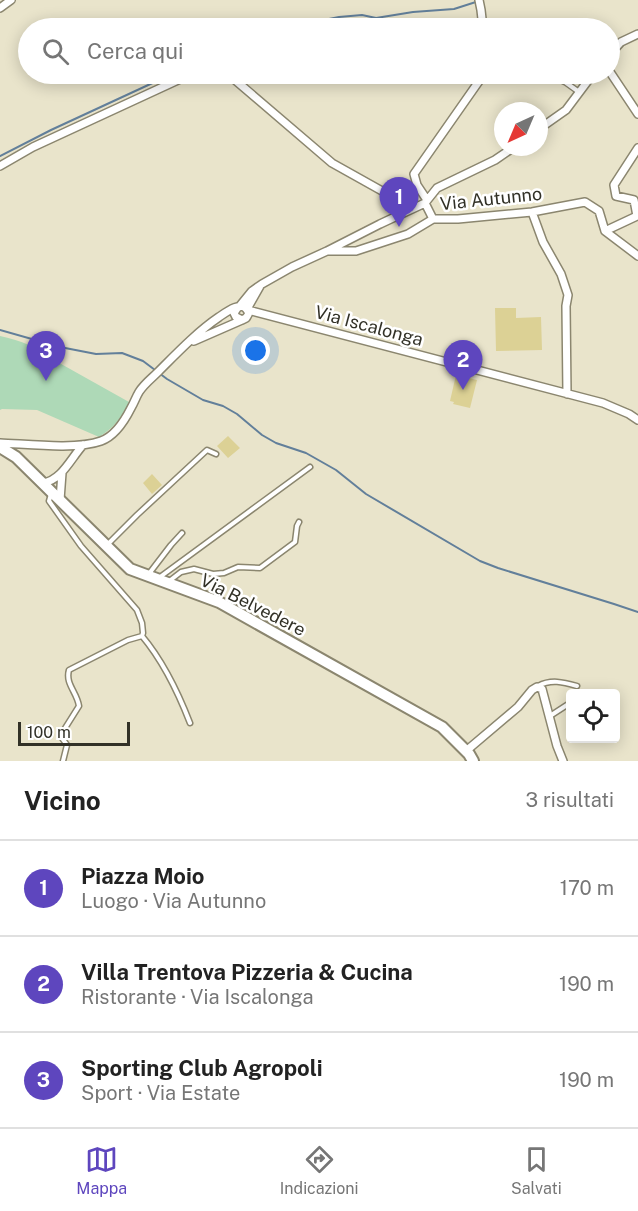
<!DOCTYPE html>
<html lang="it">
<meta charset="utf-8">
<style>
:root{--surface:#fff;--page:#f2f2f2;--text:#222;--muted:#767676;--line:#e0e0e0;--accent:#5e46be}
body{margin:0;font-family:"Public Sans",sans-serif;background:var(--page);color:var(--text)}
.controls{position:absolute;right:18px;bottom:18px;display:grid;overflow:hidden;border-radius:6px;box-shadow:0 3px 15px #0003}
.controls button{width:54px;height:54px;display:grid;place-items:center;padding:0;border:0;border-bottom:2px solid var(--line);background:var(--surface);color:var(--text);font:30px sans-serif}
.compass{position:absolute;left:494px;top:102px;width:54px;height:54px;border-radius:50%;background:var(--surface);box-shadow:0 3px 15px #0003;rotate:224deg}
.scale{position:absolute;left:18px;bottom:15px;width:112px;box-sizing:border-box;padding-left:6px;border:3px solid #323127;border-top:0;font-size:16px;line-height:21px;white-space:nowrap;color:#323127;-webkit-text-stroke:4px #fff;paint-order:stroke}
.you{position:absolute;left:256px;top:351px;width:21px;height:21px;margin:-15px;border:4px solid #fff;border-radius:50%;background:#1a73e8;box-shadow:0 0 0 9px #1a73e833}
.badge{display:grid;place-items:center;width:39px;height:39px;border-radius:50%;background:var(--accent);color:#fff;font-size:20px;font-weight:700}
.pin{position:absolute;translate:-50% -50px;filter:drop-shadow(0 2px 3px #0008)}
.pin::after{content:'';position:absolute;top:32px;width:21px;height:18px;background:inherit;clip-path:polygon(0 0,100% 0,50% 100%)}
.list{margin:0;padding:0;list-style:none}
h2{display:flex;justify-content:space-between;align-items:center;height:78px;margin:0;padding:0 24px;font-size:26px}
h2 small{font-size:20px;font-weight:400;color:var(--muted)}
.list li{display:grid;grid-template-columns:39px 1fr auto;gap:18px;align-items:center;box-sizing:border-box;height:96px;padding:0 24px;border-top:2px solid var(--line)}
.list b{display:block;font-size:22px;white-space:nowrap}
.list p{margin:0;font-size:20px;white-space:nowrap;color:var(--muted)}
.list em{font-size:20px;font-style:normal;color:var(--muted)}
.icon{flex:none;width:33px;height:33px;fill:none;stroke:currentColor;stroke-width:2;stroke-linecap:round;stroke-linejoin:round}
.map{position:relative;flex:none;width:638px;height:761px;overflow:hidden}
.search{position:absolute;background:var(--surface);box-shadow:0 3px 15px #0003;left:18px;right:18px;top:18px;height:66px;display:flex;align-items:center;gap:15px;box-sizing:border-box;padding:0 21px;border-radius:33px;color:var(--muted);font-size:22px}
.sheet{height:366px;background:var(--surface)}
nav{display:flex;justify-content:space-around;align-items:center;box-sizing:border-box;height:84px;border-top:2px solid var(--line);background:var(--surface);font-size:16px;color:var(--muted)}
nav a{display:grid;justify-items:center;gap:3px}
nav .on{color:var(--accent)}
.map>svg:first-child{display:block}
.green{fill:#aed9b7}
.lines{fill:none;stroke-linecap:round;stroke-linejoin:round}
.stream{stroke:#627f9a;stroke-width:2}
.building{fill:#dcd195}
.lane-casing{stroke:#8b866f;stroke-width:7}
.street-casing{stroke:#8b866f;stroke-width:10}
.secondary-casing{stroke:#8b866f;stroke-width:14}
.lane{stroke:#fff;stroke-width:4}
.street{stroke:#fff;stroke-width:7}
.secondary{stroke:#fff;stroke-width:10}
.labels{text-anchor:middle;stroke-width:5;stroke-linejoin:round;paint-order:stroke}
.street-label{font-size:18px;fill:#323127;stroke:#fff}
</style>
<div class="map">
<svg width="638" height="761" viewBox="0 0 638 761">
<rect width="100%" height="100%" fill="#e9e4cb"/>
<path class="green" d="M 0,336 C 20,340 37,348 56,358 L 54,360 L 129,402 C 122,417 114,428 99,437 L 37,410 L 2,409 L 0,410 Z"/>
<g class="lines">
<path class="stream" d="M 295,28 L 314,22 L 339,17 L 362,15 L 376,18 L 413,12 L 454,9 L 482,0
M 0,156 L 51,130 L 172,74
M 0,330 L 60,347 L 96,354 L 122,353 L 143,361 L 167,379 L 203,400 L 223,406 L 237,414 L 262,435 L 276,443 L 306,453 L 336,470 L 366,494 L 480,561 L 498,568 L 614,604 L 638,612"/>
</g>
<path class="building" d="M 495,308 L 516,308 L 516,318 L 541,317 L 542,350 L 496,351 Z
M 456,375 L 477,380 L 470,408 L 453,404 L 454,402 L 450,401 Z
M 228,436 L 240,448 L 228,458 L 217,446 Z
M 152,474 L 162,485 L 152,494 L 143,483 Z"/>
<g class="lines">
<g class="lane-casing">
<path id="lane" d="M 549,74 L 565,82 L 579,92
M 51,494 L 49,501 L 81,546 L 137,610 L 142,623 L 143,633 L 142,636 L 128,640 L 69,670 C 65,684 77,692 79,706 L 62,733 L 62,738 L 67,745 L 63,761
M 108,544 L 137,515 L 207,450 L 216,454
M 148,575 L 171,545 L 182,533
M 160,577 L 310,467
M 168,582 L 181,572 L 194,569 L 213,574 L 224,573 L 238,567 L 260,568 L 295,542 L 297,526 L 299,522
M 142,636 C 163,661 178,692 190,723
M 538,686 C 551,679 563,682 577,686
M 550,716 L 570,703"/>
</g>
<g class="street-casing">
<path id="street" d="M 479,0 L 481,10 L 483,28
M 0,8 L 11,0
M 610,54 L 621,42 L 638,34
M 610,72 L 638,114
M 228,74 L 332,163 L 391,196 L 417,185
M 539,129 L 566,110 L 593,74
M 0,166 L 33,147 L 191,74
M 427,200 L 417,185 L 414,174 L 484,74
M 425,203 L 433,219
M 532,212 L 543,242 L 561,274 L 568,295 L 566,306 L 567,394
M 605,231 L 637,216 L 634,200 L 616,196 L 614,185 L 638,148
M 327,251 L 356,251 L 408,234 L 433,219 L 458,219 L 532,212 L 585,202 L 599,211 L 605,231 L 638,256
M 239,307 L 252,291 L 262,284 L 292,267 L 327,251 L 380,224 L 425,203 L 437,188 L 495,160 L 514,147
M 247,309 L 260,286
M 248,310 L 603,403 L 629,414 L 638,420
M 194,341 L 242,320
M 0,443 C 27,444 76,450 101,441 C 115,436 124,422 131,408 C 134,403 136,397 139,392 C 144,384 152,378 158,372 C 177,353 197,332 219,317 C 225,313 242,300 247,310 C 250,313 248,315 246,318 L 242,320 L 236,317 L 234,313 L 238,307
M 43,483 C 62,480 71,458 83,445
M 60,500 L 62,473
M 466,751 L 518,707 L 532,690 L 537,687 L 542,689 L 557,746 L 563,761"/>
</g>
<g class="secondary-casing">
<path id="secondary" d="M 0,447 L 16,457 L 130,569 L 219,602 L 442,727 L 469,754 L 473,761"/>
</g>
<use href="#lane" class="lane"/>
<use href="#street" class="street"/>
<use href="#secondary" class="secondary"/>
</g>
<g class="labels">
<g class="street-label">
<text transform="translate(491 199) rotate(-6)" y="6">Via Autunno</text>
<text transform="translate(369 326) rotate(15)" y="6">Via Iscalonga</text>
<text transform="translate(253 605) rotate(27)" y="6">Via Belvedere</text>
</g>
</g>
</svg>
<div class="controls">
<button><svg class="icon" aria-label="locate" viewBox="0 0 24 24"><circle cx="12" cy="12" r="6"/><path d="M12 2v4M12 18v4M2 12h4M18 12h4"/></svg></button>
</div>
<svg class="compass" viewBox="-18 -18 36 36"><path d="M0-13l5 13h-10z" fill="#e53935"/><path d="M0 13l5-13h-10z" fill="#767676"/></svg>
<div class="scale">100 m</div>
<div class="you"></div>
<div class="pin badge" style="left:399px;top:227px">1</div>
<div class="pin badge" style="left:463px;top:390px">2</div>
<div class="pin badge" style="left:46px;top:381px">3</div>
<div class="search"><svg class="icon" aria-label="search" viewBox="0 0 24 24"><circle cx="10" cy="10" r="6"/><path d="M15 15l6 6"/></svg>Cerca qui</div>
</div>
<section class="sheet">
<h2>Vicino<small>3 risultati</small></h2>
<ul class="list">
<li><span class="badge">1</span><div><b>Piazza Moio</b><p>Luogo · Via Autunno</p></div><em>170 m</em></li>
<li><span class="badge">2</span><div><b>Villa Trentova Pizzeria &amp; Cucina</b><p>Ristorante · Via Iscalonga</p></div><em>190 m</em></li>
<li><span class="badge">3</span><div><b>Sporting Club Agropoli</b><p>Sport · Via Estate</p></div><em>190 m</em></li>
</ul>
</section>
<nav>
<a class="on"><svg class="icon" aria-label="map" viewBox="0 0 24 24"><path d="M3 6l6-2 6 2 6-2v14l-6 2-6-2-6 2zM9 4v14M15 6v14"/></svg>Mappa</a>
<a><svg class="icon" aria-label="directions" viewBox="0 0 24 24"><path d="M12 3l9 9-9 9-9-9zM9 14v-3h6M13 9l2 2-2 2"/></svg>Indicazioni</a>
<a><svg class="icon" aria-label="saved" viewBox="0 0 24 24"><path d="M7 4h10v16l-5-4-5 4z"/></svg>Salvati</a>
</nav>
